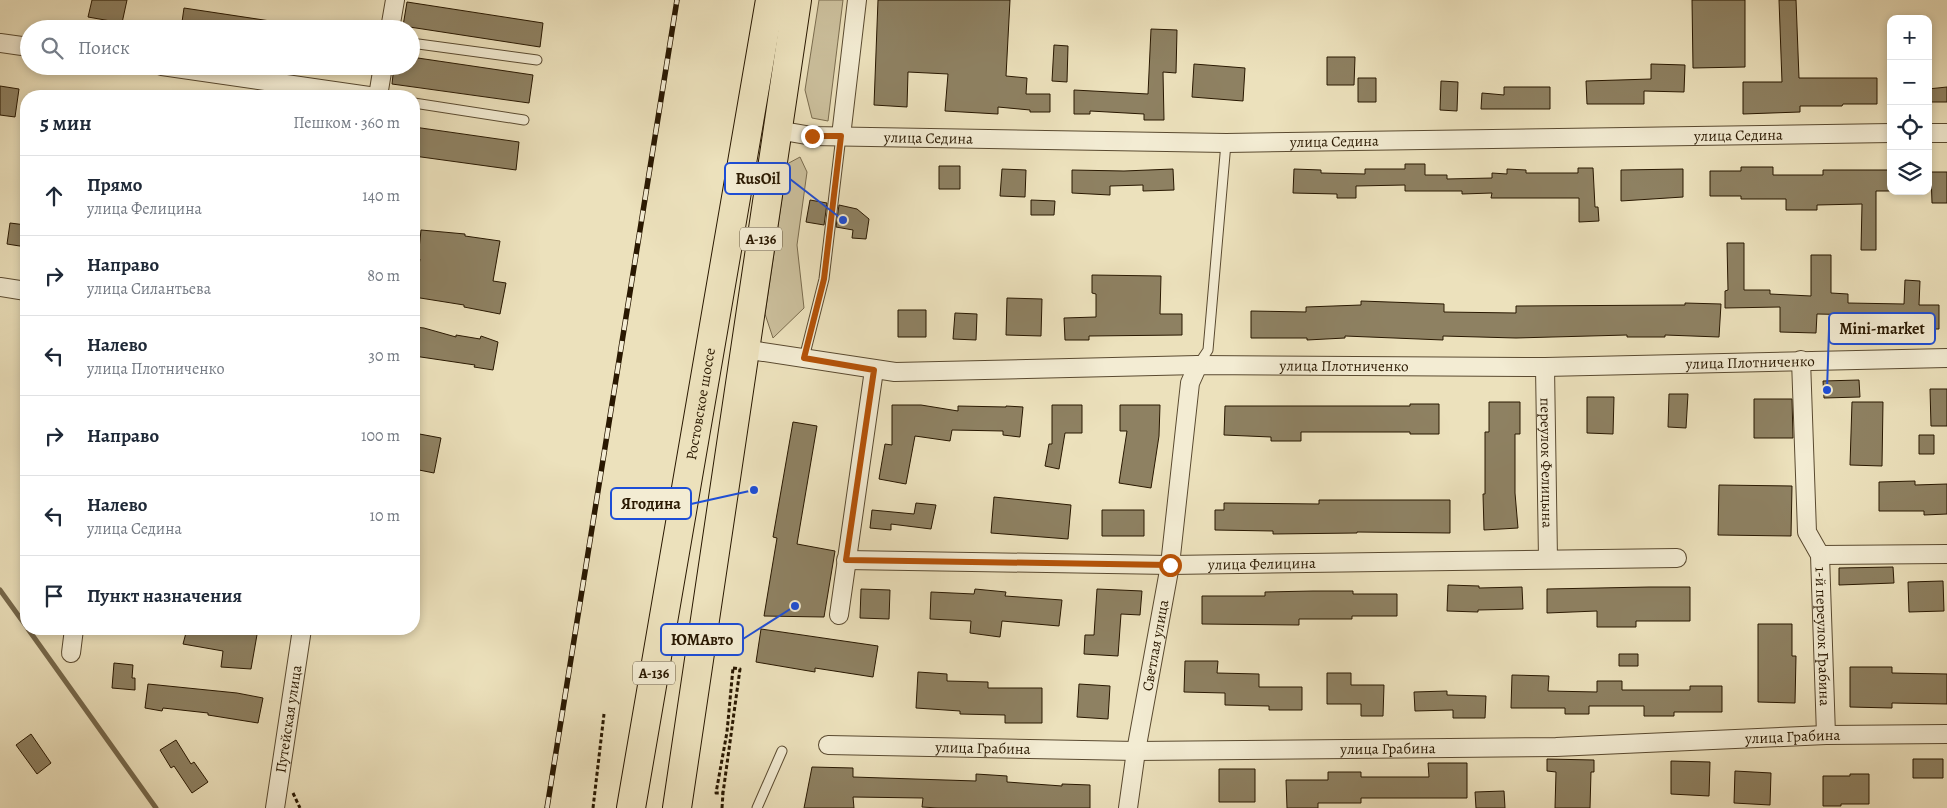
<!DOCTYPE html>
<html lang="ru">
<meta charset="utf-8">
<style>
:root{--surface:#fff;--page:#f6f6f7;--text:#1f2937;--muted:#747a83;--line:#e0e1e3}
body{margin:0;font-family:Alegreya,serif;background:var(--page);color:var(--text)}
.controls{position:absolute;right:15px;top:15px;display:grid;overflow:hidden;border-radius:10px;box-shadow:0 2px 8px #0003}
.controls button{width:45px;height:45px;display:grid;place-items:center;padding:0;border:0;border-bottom:1px solid var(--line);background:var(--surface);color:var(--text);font:25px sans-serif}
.stop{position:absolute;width:15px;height:15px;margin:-11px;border:4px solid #b45309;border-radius:50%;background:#fff}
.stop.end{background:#b45309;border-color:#fff;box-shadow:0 1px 5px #0008}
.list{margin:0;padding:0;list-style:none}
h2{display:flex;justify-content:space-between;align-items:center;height:65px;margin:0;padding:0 20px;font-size:21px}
h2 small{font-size:16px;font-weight:400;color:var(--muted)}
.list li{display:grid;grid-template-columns:32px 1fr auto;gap:15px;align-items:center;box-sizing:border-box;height:80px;padding:0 20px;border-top:1px solid var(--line)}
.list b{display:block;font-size:19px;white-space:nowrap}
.list p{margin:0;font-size:16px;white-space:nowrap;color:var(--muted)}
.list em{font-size:16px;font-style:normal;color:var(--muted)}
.icon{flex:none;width:28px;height:28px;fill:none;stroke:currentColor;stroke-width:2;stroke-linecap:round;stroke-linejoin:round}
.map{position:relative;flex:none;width:1947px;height:808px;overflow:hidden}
.search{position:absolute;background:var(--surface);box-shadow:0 2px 8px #0003;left:20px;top:20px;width:400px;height:55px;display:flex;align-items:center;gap:12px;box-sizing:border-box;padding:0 18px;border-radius:28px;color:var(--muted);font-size:19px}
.panel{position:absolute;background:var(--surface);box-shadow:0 2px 8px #0003;left:20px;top:90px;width:400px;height:545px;border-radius:20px}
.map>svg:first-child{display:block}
.green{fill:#cbbf9c;stroke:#7a6c4e}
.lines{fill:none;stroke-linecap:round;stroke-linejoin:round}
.stream{stroke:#76684b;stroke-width:5}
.building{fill:#8e8162;stroke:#291801}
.lane-casing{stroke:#5a4a30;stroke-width:11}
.street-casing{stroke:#5a4a30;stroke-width:20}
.highway-casing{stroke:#291801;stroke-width:30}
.path{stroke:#291801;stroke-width:3;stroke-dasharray:4 2.5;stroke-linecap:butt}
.lane{stroke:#f3ecd3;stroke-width:9}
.street{stroke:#f3ecd3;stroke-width:18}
.highway{stroke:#ece1bc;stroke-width:28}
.rail-casing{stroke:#291801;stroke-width:5.5}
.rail{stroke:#f3ecd3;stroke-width:4;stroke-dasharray:11;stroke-linecap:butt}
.route{stroke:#b45309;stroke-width:6}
.labels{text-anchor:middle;stroke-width:4;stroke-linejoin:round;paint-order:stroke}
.shield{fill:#f3ecd3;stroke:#665840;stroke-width:1}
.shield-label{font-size:14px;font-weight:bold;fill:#291801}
.street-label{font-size:15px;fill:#291801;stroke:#f3ecd3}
.leader{fill:none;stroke:#1d4ed8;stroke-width:2}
.callout-dot{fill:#1d4ed8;stroke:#f3ecd3;stroke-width:2}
.callout{fill:#f3ecd3;stroke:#1d4ed8;stroke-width:2}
.callout-label{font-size:16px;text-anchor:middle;font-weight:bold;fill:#291801}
</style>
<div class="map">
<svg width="1947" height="808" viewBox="0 0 1947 808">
<rect width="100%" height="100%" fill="#ece1bc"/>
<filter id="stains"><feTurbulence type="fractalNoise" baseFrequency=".004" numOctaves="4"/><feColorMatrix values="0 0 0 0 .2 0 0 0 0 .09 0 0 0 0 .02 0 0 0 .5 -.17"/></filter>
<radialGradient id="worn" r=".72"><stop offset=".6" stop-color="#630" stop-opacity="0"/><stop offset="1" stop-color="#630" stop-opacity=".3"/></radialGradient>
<path class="green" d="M 819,0 L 843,0 L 828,121 L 812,118 L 805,90 Z
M 800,157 L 807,172 L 797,245 L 804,308 L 773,338 L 765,314 L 787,164 Z"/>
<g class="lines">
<path class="stream" d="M 0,590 L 26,626
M 28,629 L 156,808"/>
</g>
<path class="building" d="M 92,0 L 127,0 L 122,23 L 88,17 Z
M 878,0 L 1010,0 L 1006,76 L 1027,78 L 1026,94 L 1050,94 L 1050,112 L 1030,112 L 1030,110 L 998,107 L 998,114 L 945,111 L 948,74 L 908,72 L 907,107 L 874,105 Z
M 1692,0 L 1745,0 L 1745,67 L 1693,68 Z
M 1779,0 L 1796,0 L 1799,78 L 1877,78 L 1877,104 L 1843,104 L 1842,106 L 1800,106 L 1800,112 L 1743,114 L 1743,82 L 1782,82 Z
M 407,2 L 543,23 L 540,47 L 403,26 Z
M 184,8 L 277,22 L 276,29 L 181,29 Z
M 1151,29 L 1177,30 L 1176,73 L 1163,72 L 1164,120 L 1144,120 L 1144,114 L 1090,111 L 1090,114 L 1074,114 L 1074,90 L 1148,94 Z
M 1054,45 L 1068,46 L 1067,82 L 1052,81 Z
M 411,57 L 533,75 L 529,103 L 392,84 L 394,66 L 411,66 Z
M 1327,57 L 1355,57 L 1354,85 L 1327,85 Z
M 1194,64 L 1245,68 L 1243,101 L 1192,97 Z
M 1651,64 L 1685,65 L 1684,92 L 1644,91 L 1644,104 L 1587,104 L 1586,81 L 1651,79 Z
M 1358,78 L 1376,78 L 1376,102 L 1358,102 Z
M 1441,81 L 1458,82 L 1457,111 L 1440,110 Z
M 0,86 L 19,89 L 15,117 L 0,115 Z
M 1504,87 L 1550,87 L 1550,109 L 1481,109 L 1482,93 L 1504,95 Z
M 1947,87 L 1947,102 L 1928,102 L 1928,89 Z
M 414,127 L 519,142 L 516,170 L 414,156 Z
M 1405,164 L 1425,164 L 1425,175 L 1447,175 L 1447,179 L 1492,178 L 1492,173 L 1507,174 L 1507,169 L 1526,170 L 1526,173 L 1578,173 L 1578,168 L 1593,168 L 1595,207 L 1598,207 L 1599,221 L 1579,222 L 1579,198 L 1491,198 L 1492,193 L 1462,194 L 1462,191 L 1405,191 L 1405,185 L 1356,186 L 1356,198 L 1337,198 L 1337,194 L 1293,193 L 1294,169 L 1321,170 L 1321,173 L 1365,174 L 1365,169 L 1405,169 Z
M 939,166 L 960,166 L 960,189 L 939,189 Z
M 1741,167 L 1773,167 L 1773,175 L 1823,175 L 1823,170 L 1891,170 L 1891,191 L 1876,191 L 1876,250 L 1861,250 L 1862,204 L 1817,205 L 1817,210 L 1786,210 L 1786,199 L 1741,199 L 1741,196 L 1710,196 L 1710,171 L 1741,171 Z
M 1002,169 L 1026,170 L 1025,197 L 1000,196 Z
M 1173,169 L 1174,190 L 1143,191 L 1143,185 L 1110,186 L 1110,195 L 1072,193 L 1072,170 L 1124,171 Z
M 1683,169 L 1683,197 L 1621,201 L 1621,170 Z
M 1931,172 L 1947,172 L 1947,203 L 1932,203 Z
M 810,200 L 827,203 L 824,225 L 806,222 Z
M 1031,200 L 1055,201 L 1054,215 L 1031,215 Z
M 839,205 L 857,209 L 869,219 L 866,239 L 852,238 L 853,230 L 836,227 Z
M 10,223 L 26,225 L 26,247 L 7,244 Z
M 421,230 L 465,234 L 465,236 L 500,241 L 493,281 L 506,283 L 500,314 L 464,307 L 464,305 L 414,297 L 420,259 L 418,259 Z
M 1727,243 L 1744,243 L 1744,290 L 1770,290 L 1770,294 L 1811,296 L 1811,255 L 1831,255 L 1831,293 L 1848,294 L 1848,303 L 1904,304 L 1905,280 L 1920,281 L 1919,305 L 1939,305 L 1939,329 L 1865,329 L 1865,315 L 1817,314 L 1816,333 L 1780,332 L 1780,307 L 1725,308 L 1725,291 L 1728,290 Z
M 1092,275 L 1161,276 L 1160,314 L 1182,314 L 1182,335 L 1089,336 L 1089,340 L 1065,340 L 1064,318 L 1096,317 L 1096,294 L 1092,293 Z
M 1007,298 L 1042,299 L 1041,336 L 1006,335 Z
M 1361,301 L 1444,304 L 1444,312 L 1516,313 L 1516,306 L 1685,305 L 1685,303 L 1721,304 L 1719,337 L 1665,335 L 1665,337 L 1627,337 L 1627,335 L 1516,338 L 1443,336 L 1443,340 L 1345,336 L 1345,338 L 1307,340 L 1307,338 L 1251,338 L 1251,311 L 1306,312 L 1306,307 L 1361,305 Z
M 898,310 L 926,310 L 926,337 L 898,337 Z
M 955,313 L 977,314 L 976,340 L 953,339 Z
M 414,327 L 424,328 L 456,337 L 456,335 L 480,339 L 481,336 L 498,342 L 493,370 L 474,367 L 475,365 L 414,356 Z
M 1859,380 L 1860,397 L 1824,398 L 1823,381 Z
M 1930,389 L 1947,389 L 1947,426 L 1931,426 Z
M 1669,394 L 1688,394 L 1686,428 L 1668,427 Z
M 1587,397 L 1614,397 L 1613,434 L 1587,433 Z
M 1754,399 L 1792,399 L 1793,438 L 1754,438 Z
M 1489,402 L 1520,402 L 1520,434 L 1515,434 L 1515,493 L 1518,528 L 1484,530 L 1483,494 L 1485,494 L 1485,432 L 1489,432 Z
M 1852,402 L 1883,402 L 1882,466 L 1850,465 Z
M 1410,404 L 1439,404 L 1439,434 L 1410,434 L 1410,432 L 1301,432 L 1301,441 L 1271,441 L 1271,437 L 1224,435 L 1225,406 L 1410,406 Z
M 892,405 L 921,405 L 958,411 L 958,406 L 1006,407 L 1006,406 L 1023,407 L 1020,437 L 1003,435 L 1003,431 L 952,430 L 950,441 L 915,436 L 906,484 L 879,479 L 885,444 L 892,445 Z
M 1052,405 L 1082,405 L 1082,433 L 1065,433 L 1059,469 L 1045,466 L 1049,444 L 1052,444 Z
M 1120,405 L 1160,405 L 1159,436 L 1151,488 L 1119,483 L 1127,431 L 1120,431 Z
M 793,422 L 817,426 L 797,544 L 835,551 L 824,617 L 764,616 L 777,538 L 773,537 Z
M 414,433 L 441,438 L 434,473 L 414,469 Z
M 1919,435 L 1934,435 L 1934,454 L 1919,454 Z
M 1915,481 L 1915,485 L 1947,484 L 1947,514 L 1924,515 L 1924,511 L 1879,511 L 1879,482 Z
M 1719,485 L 1792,486 L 1791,536 L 1718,535 Z
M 994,497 L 1071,505 L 1068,539 L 991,533 Z
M 1319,500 L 1450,500 L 1450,533 L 1357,532 L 1357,533 L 1273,534 L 1273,531 L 1215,530 L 1215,510 L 1224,510 L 1224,503 L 1319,504 Z
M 916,503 L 936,505 L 931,529 L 891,524 L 891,530 L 870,528 L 872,510 L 914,514 Z
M 1102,510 L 1144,510 L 1144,536 L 1102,536 Z
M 1893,567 L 1894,583 L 1839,585 L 1839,568 Z
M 1943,581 L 1944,611 L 1909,612 L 1908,582 Z
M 1448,585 L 1479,586 L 1479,588 L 1522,587 L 1523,609 L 1478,610 L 1478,612 L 1447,611 Z
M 1649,587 L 1690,587 L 1690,621 L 1636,621 L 1636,627 L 1597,627 L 1597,611 L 1547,613 L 1547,589 Z
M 861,589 L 890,590 L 889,619 L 860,618 Z
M 975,589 L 1006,592 L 1005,596 L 1062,600 L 1059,626 L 1002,621 L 1000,637 L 970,633 L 971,621 L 930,619 L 931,592 L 974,594 Z
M 1097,589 L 1142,591 L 1140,615 L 1121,614 L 1118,656 L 1084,654 L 1085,635 L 1094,635 Z
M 1313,591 L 1353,591 L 1353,594 L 1397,594 L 1397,616 L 1352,616 L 1352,619 L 1299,619 L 1299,625 L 1202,624 L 1202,596 L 1265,596 L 1265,592 Z
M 1758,624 L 1792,624 L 1792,656 L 1796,656 L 1795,703 L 1758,702 Z
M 187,629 L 258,629 L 251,669 L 221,667 L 223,651 L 183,644 Z
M 761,629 L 878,646 L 873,677 L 815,668 L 815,672 L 756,662 Z
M 1619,654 L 1638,654 L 1638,666 L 1619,666 Z
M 1185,661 L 1218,661 L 1217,673 L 1259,674 L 1259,687 L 1302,687 L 1302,710 L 1269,710 L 1269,706 L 1225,705 L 1225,693 L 1184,692 Z
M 114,663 L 133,665 L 132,678 L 135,678 L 135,690 L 112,688 Z
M 1850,667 L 1892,667 L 1892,673 L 1947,674 L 1947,704 L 1892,703 L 1892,708 L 1850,707 Z
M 918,672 L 947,674 L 947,681 L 988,682 L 988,688 L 1042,688 L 1042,723 L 1005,723 L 1005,715 L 960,714 L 960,711 L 916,708 Z
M 1327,673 L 1351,673 L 1351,685 L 1384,685 L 1383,716 L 1361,716 L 1361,704 L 1327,704 Z
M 1512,675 L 1549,676 L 1548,691 L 1597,692 L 1597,681 L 1622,681 L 1622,690 L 1690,690 L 1690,686 L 1722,686 L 1722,712 L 1674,712 L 1674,716 L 1644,716 L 1644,706 L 1589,706 L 1589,714 L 1565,714 L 1565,708 L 1511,708 Z
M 148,684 L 237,693 L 263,698 L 258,723 L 208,715 L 208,713 L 163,708 L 162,711 L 145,708 Z
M 1079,684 L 1110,686 L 1108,719 L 1077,717 Z
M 1447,691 L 1447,695 L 1486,696 L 1485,718 L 1453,718 L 1453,710 L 1415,711 L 1414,692 Z
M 31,734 L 51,763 L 37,774 L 16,745 Z
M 176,740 L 191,764 L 194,762 L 208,782 L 192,793 L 174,766 L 171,768 L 160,750 Z
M 1547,759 L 1594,760 L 1594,772 L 1591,772 L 1590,808 L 1555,808 L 1556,772 L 1547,771 Z
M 1913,759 L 1943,759 L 1943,778 L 1913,778 Z
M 1671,761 L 1710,762 L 1709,796 L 1671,794 Z
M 1428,763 L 1467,763 L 1467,798 L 1361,798 L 1361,803 L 1318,803 L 1318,808 L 1287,808 L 1286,780 L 1328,780 L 1328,772 L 1361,772 L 1361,777 L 1429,777 Z
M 812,767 L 853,768 L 853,777 L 976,781 L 976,774 L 1007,776 L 1007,782 L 1062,786 L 1062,784 L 1090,785 L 1090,808 L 938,808 L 922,807 L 923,798 L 853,797 L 854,808 L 804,808 Z
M 1219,769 L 1255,769 L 1255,802 L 1219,802 Z
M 1735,771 L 1771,773 L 1770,805 L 1734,803 Z
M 1850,774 L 1869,774 L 1869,804 L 1841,804 L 1841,806 L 1823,806 L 1823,776 L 1850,776 Z
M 1504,791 L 1505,808 L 1476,808 L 1475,792 Z"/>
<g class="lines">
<g class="lane-casing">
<path id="lane" d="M 411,43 L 537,60
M 414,103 L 524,120
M 804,358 L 824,279 L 841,136
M 1198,365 L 1208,350 L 1226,143
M 757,808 L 782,751"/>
</g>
<g class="street-casing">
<g id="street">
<path d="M 390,29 L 395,0"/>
<path d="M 0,43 L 29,47"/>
<path d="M 162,66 L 369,96"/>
<path d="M 378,96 L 383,66"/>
<path id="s1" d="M 777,130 L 812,136 L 1226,143 L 1891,133"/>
<path d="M 1928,133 L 1947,133"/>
<path d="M 841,136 L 857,0"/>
<path d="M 0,287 L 26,291"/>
<path id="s2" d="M 744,349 L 895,372 L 1198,365 L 1545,367 L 1947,358"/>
<path id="s3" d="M 1801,360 L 1807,532 L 1820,555 L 1826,735"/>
<path id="s4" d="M 1545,367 L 1548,559"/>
<path d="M 1820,555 L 1947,554"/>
<path id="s5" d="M 846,560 L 1170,565 L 1677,558"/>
<path d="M 839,615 L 874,370"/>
<path d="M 71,653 L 74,629"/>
<path id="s6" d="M 828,745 L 1136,751 L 1556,747 L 1826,735 L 1947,734"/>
<path id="s7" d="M 275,808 L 302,629"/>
<path id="s8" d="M 1128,808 L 1136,751 L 1170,565 L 1190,383 L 1198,365"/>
</g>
</g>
<g class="highway-casing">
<g id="highway">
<path id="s9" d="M 631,808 L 770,0"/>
<path d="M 677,808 L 797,0"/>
</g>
</g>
<path class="path" d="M 733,668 L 740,669 L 723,793 L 716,793 L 727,732 Z
M 293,793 L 300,808
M 593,808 L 604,714
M 722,808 L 723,793"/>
<use href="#lane" class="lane"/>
<use href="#street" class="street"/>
<use href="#highway" class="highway"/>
<g class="rail-casing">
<path id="rail" d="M 547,808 L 677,0"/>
</g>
<use href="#rail" class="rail"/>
</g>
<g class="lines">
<path class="route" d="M 812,136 L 841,136 L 824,279 L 804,358 L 874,370 L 846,560 L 1170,565"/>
</g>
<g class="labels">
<g class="shield">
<rect x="740" y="227.5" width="42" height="23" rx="4"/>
<rect x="633" y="661.5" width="42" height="23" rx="4"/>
</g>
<g class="shield-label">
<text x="761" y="244">А-136</text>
<text x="654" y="678">А-136</text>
</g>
<g class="street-label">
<text dy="5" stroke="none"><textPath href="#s1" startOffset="962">улица Седина</textPath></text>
<text dy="5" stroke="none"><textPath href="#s1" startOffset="152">улица Седина</textPath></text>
<text dy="5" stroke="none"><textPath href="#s1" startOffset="558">улица Седина</textPath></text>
<text dy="5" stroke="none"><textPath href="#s2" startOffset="1008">улица Плотниченко</textPath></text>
<text dy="5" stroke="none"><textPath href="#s2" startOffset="602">улица Плотниченко</textPath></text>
<text dy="5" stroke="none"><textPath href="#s9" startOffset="410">Ростовское шоссе</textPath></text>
<text dy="5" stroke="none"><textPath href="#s4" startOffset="96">переулок Фелицына</textPath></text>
<text dy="5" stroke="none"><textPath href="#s5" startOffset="416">улица Фелицина</textPath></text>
<text dy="5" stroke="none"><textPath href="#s3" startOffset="280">1-й переулок Грабина</textPath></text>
<text dy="5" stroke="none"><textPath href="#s8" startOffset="165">Светлая улица</textPath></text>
<text dy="5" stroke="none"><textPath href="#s7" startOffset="90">Путейская улица</textPath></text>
<text dy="5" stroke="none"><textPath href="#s6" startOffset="965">улица Грабина</textPath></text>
<text dy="5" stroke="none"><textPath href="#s6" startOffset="155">улица Грабина</textPath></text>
<text dy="5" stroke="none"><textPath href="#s6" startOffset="560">улица Грабина</textPath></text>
</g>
</g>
<path class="leader" d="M843 220L790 179M1827 390L1829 329M754 490L691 504M795 606L743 639"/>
<g class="callout-dot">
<circle cx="843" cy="220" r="5"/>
<circle cx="1827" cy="390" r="5"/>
<circle cx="754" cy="490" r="5"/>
<circle cx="795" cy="606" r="5"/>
</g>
<g class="callout">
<rect x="725" y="163" width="65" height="31" rx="5"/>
<rect x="1829" y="313" width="106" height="31" rx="5"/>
<rect x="611" y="488" width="80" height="31" rx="5"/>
<rect x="661" y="624" width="82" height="31" rx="5"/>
</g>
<g class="callout-label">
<text x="758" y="184">RusOil</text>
<text x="1882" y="334">Mini-market</text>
<text x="651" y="509">Ягодина</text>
<text x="702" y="645">ЮМАвто</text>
</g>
<rect width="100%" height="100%" filter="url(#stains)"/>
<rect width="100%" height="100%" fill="url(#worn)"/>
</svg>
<div class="controls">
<button>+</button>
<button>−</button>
<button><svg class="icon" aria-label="locate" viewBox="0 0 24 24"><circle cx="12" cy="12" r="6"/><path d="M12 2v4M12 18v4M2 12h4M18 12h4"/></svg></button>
<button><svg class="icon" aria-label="layers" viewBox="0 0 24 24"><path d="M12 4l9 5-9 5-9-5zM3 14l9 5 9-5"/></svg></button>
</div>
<div class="stop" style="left:1170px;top:565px"></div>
<div class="stop end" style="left:812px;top:136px"></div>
<div class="search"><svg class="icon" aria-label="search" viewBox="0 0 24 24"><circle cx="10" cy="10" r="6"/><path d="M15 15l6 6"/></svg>Поиск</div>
<section class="panel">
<h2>5 мин<small>Пешком · 360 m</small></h2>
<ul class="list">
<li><svg class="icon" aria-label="ahead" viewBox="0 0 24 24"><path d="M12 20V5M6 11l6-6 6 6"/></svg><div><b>Прямо</b><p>улица Фелицина</p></div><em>140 m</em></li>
<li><svg class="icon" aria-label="right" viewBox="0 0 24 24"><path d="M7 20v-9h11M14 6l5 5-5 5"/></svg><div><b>Направо</b><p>улица Силантьева</p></div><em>80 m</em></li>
<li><svg class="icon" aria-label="left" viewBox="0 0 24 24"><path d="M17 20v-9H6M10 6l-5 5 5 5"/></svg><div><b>Налево</b><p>улица Плотниченко</p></div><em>30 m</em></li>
<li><svg class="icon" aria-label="right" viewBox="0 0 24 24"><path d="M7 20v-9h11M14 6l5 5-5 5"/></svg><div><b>Направо</b></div><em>100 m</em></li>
<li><svg class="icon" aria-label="left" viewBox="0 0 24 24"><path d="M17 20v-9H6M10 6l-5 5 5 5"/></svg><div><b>Налево</b><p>улица Седина</p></div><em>10 m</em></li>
<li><svg class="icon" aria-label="arrive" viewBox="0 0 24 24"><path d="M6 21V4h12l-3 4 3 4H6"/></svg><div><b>Пункт назначения</b></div></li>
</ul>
</section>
</div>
